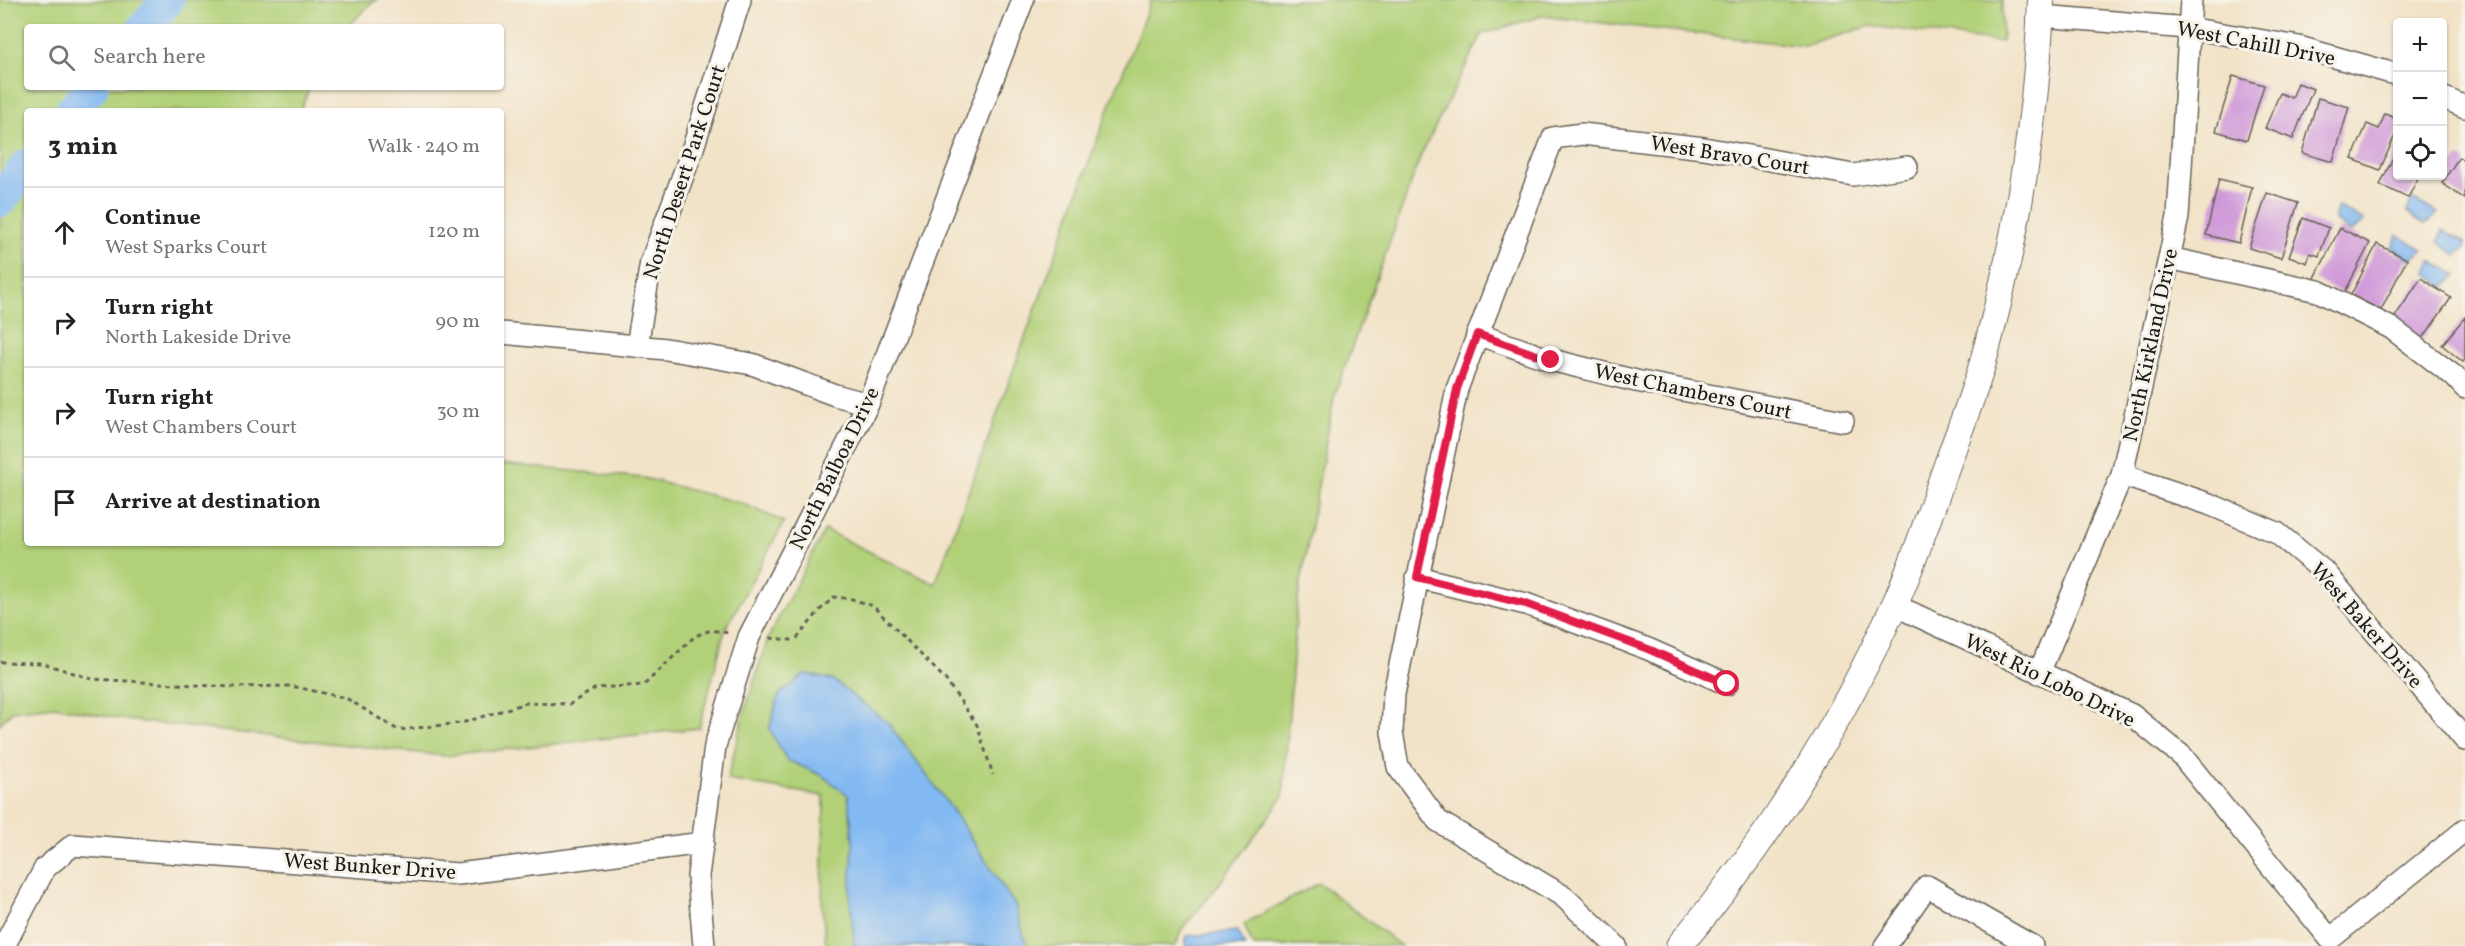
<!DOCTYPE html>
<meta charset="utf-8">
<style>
:root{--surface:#fff;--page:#f6f6f6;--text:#222;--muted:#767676;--line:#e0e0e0}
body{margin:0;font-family:Vollkorn,serif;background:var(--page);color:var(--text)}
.controls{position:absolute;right:18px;top:18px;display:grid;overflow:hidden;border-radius:6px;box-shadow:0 2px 4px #0004}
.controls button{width:54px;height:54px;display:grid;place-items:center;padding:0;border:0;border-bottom:2px solid var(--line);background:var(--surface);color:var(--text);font:30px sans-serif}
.stop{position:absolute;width:18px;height:18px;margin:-14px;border:4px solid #e11d48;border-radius:50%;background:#fff}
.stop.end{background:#e11d48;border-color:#fff;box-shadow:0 2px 6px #0008}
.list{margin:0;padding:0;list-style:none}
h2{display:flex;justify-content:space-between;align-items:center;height:78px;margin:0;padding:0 24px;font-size:26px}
h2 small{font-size:20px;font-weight:400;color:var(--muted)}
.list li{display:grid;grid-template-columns:39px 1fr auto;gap:18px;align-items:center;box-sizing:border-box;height:90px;padding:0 24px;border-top:2px solid var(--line)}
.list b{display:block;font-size:22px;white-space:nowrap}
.list p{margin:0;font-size:20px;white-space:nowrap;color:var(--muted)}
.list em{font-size:20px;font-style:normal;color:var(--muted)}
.icon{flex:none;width:33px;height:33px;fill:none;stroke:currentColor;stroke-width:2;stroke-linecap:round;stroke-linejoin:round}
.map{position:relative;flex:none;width:2465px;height:946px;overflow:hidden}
.search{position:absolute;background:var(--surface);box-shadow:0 2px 4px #0004;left:24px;top:24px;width:480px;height:66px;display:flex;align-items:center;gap:15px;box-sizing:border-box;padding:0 21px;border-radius:6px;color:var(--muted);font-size:22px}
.panel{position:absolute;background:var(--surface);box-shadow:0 2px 4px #0004;left:24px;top:108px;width:480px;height:438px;border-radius:6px}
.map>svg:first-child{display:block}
.green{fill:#b1d077;stroke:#66764a;stroke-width:1.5}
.water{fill:#83b9f2;stroke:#506a87;stroke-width:1.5}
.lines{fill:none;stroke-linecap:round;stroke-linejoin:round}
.river{stroke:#83b9f2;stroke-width:33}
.building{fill:#cf98d9}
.minor-casing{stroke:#676258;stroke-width:24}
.tertiary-casing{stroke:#676258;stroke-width:28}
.path{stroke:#676258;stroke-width:3;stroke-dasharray:4.5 4.5;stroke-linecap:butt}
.minor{stroke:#fff;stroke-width:21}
.tertiary{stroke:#fff;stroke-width:26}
.route{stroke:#e11d48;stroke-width:8}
.labels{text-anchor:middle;stroke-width:6;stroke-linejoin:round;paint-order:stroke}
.street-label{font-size:21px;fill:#1c1c1c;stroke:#f7f3e8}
</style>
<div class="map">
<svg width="2465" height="946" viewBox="0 0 2465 946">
<rect width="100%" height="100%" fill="#f7f3e8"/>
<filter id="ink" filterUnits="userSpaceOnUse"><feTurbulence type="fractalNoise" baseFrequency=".0167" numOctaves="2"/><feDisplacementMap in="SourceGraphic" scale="12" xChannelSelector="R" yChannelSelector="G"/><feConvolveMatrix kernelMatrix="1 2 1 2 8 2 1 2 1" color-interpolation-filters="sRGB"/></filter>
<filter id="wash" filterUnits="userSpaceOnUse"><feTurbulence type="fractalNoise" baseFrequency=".008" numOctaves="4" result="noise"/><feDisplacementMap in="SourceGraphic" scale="24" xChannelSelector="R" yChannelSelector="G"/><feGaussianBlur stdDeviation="1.35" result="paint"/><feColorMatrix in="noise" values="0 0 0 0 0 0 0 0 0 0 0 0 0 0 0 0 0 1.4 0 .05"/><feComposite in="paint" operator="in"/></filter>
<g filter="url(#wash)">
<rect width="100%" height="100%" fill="#f2e3c8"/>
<path class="green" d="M 0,0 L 377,0 L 370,4 L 348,27 L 27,27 L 27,87 L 310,87 L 300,111 L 27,111 L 27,543 L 501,543 L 501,464 L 644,478 L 744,504 L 784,522 L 725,630 L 699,728 L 445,756 L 127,720 L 54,706 L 12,711 L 0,724 Z
M 1151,0 L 2002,0 L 2002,42 L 1870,26 L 1804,46 L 1542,16 L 1482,34 L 1421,155 L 1334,397 L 1297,604 L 1283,797 L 1211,895 L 1181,930 L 1176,946 L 826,946 L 822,904 L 824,796 L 727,780 L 744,713 L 768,638 L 825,530 L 935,584 L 1107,113 Z
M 1319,883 L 1401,946 L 1253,946 L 1244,924 Z"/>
<path class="water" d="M 2412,199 L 2438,213 L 2425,224 L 2407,212 Z
M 2338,206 L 2364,221 L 2351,232 L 2334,219 Z
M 2443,230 L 2465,242 L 2465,248 L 2456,255 L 2439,242 Z
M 2397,235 L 2423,249 L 2410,260 L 2392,247 Z
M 2431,261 L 2457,275 L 2444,287 L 2427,273 Z
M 805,674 L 833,680 L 888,723 L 954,812 L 1015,905 L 1027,946 L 854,946 L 850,895 L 853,841 L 848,795 L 821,775 L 787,760 L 769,729 L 779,695 Z
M 1238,931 L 1245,946 L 1185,946 L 1187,936 Z"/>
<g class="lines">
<path class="river" d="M 144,27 L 168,0
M 71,111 L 92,87
M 0,201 L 27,165"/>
</g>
<g id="blocks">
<path class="building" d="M 2233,76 L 2264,85 L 2247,140 L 2216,131 Z
M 2298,83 L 2313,89 L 2293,139 L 2265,128 L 2280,93 L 2292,98 Z
M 2318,98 L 2349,107 L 2333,162 L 2302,153 Z
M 2385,114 L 2398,119 L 2398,128 L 2380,170 L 2352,159 L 2367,124 L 2379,129 Z
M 2398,147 L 2398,176 L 2419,176 L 2408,198 L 2380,185 Z
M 2459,157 L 2465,161 L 2465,199 L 2442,183 Z
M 2219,179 L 2252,187 L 2239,243 L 2206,235 Z
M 2267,193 L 2298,203 L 2281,258 L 2249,248 Z
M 2303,218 L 2329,228 L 2319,256 L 2310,253 L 2307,263 L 2289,256 Z
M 2340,228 L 2370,243 L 2344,294 L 2314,280 Z
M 2377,244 L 2407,259 L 2381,310 L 2351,295 Z
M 2421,278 L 2451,298 L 2421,341 L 2392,321 Z
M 2465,317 L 2465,360 L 2463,362 L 2442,345 Z"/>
</g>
</g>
<g filter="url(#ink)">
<use href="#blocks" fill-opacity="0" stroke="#676258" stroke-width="1.5"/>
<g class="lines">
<g class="minor-casing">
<path id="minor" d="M 2041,16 L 2188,28 L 2299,47 L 2398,75
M 2442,97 L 2465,107
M 2169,258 L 2318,291 L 2391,328 L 2454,376 L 2465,388
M 501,333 L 666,349 L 752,364 L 835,395 L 868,404
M 1477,334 L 1551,360 L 1636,381 L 1843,421
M 637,346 L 651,262 L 691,154 L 740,0
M 2122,475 L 2209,504 L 2277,533 L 2326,573 L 2465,740
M 1417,577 L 1526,604 L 1648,649 L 1727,684
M 1894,605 L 2132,715 L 2182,756 L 2330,939 L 2465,830
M 2039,673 L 2122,475 L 2178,217 L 2191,0
M 4,946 L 45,868 L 73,845 L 458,874 L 703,843
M 704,946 L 698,876 L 715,746 L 749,637 L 868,404 L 1023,0
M 1616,946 L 1563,896 L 1438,821 L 1398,767 L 1392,732 L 1394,694 L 1457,389 L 1553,138 L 1582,134 L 1704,148 L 1853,175 L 1907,167
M 1885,946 L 1927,886 L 2032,946"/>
</g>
<g class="tertiary-casing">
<path id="tertiary" d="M 1679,946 C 1766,844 1838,729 1894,606 C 1915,560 1930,512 1947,465 C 1959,431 1973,397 1983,362 C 2015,245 2037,122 2041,0"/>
</g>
<path class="path" d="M 770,638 L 791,640 L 797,638 L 821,609 L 834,597 L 852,599 L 873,606 L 945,679 L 977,725 L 993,775
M 0,662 L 42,663 L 92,679 L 229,687 L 291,686 L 346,698 L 398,730 L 462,723 L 526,703 L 570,704 L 596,688 L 644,685 L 695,636 L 711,630 L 728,633"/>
<use href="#minor" class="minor"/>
<use href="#tertiary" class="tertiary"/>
</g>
</g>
<g class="lines" filter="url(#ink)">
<path class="route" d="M 1551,360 L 1477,334 L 1457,389 L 1417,577 L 1526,604 L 1648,649 L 1727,684"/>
</g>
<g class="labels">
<g class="street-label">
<text transform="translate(2256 43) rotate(11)" y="7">West Cahill Drive</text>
<text transform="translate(1730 155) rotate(9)" y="7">West Bravo Court</text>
<text transform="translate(684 172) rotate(-72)" y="7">North Desert Park Court</text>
<text transform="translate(2150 345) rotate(-78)" y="7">North Kirkland Drive</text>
<text transform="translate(1693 391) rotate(12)" y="7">West Chambers Court</text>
<text transform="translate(834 468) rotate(-64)" y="7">North Balboa Drive</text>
<text transform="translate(2367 625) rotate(49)" y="7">West Baker Drive</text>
<text transform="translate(2050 680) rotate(26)" y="7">West Rio Lobo Drive</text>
<text transform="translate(370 866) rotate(4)" y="7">West Bunker Drive</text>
</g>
</g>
</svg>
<div class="controls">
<button>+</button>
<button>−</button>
<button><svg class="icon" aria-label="locate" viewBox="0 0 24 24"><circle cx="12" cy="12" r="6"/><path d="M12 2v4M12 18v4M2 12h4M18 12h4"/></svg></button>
</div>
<div class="stop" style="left:1727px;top:684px"></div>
<div class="stop end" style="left:1551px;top:360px"></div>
<div class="search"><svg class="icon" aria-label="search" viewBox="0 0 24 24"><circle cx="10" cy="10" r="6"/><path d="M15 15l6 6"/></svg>Search here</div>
<section class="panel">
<h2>3 min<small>Walk · 240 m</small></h2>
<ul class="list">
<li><svg class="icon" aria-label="ahead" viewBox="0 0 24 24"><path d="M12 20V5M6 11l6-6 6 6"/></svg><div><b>Continue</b><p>West Sparks Court</p></div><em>120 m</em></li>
<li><svg class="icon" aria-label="right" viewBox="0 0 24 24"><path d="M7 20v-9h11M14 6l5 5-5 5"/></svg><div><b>Turn right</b><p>North Lakeside Drive</p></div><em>90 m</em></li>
<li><svg class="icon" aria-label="right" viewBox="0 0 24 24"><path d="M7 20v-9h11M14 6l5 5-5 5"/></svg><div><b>Turn right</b><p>West Chambers Court</p></div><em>30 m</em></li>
<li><svg class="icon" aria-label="arrive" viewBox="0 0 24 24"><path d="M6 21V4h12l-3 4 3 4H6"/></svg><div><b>Arrive at destination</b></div></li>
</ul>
</section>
</div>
